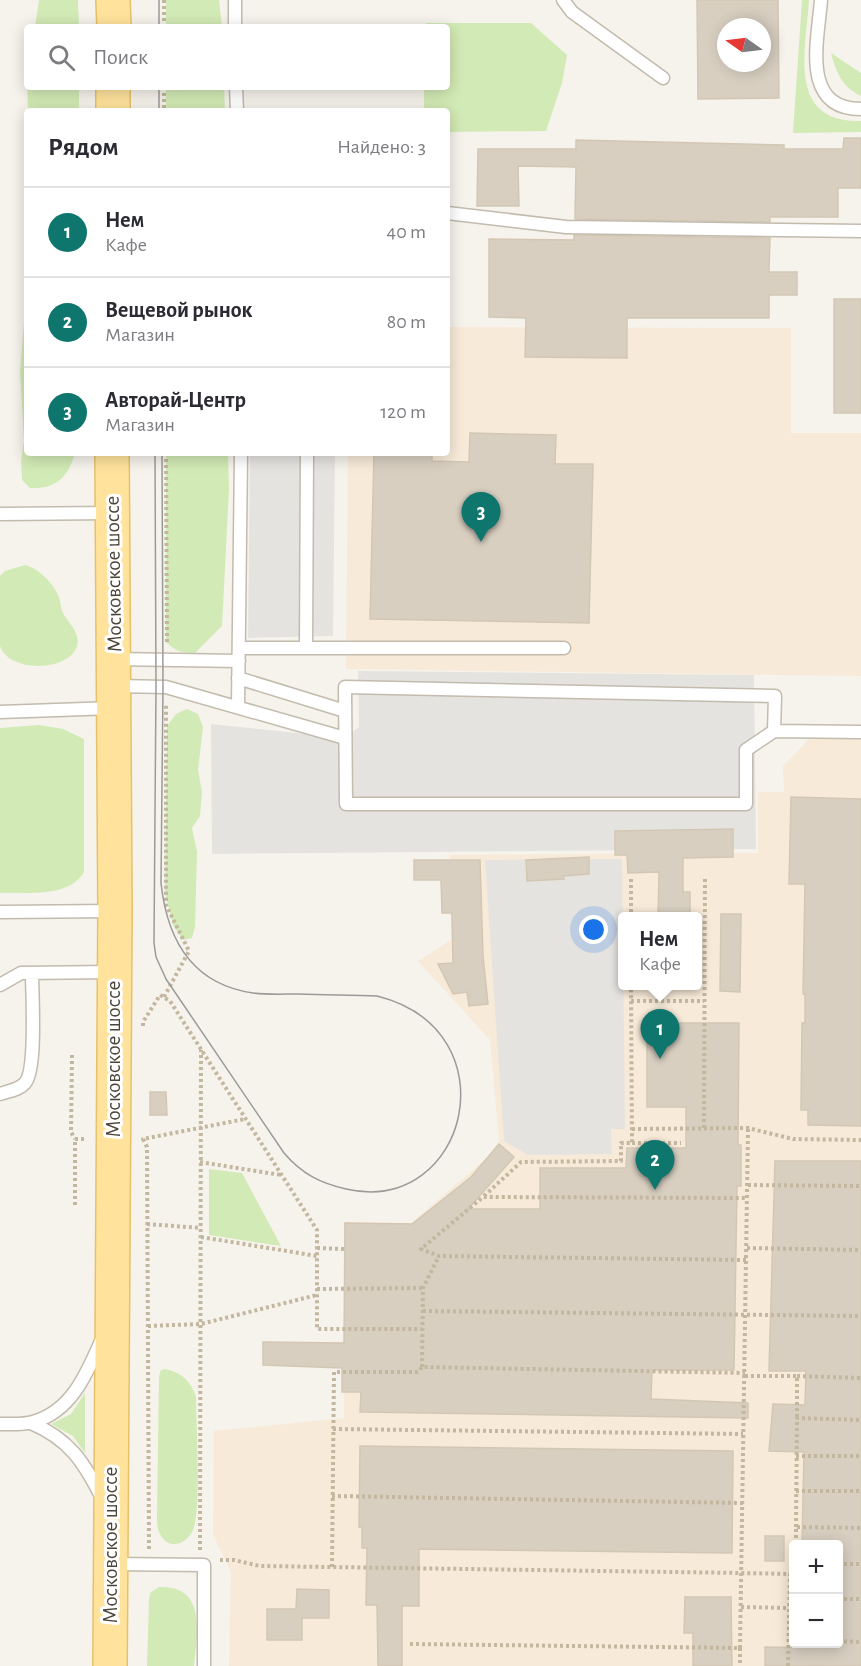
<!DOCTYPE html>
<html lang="ru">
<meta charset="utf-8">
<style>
:root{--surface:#fff;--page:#f7f7f7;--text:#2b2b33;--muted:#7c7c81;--line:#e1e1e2;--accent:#0f766e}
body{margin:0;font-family:"Alegreya Sans",sans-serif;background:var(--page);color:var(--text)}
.controls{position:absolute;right:18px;bottom:18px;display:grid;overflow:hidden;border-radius:6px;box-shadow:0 3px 15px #0003}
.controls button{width:54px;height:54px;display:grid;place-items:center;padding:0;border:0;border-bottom:2px solid var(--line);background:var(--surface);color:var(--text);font:30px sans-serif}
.compass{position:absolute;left:717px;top:18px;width:54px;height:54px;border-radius:50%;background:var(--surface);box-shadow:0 3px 15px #0003;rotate:284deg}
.you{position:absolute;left:594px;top:930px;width:21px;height:21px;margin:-15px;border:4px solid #fff;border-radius:50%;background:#1a73e8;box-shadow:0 0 0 9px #1a73e833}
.badge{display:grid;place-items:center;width:39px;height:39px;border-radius:50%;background:var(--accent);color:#fff;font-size:20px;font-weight:700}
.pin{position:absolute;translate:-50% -50px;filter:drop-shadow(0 2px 3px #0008)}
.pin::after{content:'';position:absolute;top:32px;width:21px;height:18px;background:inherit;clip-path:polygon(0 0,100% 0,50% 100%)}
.popup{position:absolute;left:618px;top:912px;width:84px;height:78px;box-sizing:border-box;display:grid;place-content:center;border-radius:6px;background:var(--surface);filter:drop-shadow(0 2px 4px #0005);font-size:20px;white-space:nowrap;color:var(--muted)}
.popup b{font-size:22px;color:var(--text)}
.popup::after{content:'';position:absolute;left:50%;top:100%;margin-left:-12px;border:12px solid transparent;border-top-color:var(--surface)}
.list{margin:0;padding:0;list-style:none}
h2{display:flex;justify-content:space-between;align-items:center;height:78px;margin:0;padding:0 24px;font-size:26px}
h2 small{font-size:20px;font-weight:400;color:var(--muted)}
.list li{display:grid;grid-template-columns:39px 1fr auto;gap:18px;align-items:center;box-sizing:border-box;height:90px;padding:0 24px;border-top:2px solid var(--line)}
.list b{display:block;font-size:22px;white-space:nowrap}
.list p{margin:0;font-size:20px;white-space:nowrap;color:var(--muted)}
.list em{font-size:20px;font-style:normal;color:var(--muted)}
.icon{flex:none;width:33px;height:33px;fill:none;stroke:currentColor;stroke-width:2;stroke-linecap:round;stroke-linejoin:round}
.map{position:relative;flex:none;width:861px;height:1666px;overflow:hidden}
.search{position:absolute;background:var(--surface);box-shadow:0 3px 15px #0003;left:24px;top:24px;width:426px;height:66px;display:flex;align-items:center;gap:15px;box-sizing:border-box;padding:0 21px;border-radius:6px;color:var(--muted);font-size:22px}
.panel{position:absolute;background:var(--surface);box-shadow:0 3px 15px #0003;left:24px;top:108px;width:426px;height:348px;border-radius:6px}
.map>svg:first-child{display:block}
.commercial{fill:#f7ead8;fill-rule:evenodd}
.green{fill:#d2eab5}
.parking{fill:#e5e3e0}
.building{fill:#d8cfc1;stroke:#d3c7b4;stroke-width:1.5;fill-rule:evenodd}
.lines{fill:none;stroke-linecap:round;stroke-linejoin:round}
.lane-casing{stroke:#c2bbae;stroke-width:15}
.primary-casing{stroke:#e6c16a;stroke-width:36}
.path{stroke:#c4b79f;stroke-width:4;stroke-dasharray:3 3;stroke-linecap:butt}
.lane{stroke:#fff;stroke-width:12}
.primary{stroke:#ffe39c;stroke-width:33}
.tram{stroke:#9a9a9a;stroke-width:1.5}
.labels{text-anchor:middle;stroke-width:6;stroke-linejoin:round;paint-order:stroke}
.street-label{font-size:21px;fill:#4b4439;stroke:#fff}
</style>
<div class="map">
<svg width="861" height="1666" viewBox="0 0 861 1666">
<rect width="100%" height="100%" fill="#f6f3ec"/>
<path class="commercial" d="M 447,327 L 791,328 L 791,433 L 861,433 L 861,676 L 346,669 L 348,453 L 447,453 Z
M 809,739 L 861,739 L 861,1666 L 229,1666 L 231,1572 L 213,1535 L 214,1431 L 344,1418 L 344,1222 L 411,1223 L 488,1157 L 499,1141 L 490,1040 L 418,961 L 451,940 L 450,855 L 758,853 L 758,792 L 784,792 L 783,766 ZM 622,916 L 698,916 L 698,986 L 622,986 ZM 794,1544 L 838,1544 L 838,1644 L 794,1644 Z"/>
<path class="green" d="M 39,0 L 78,0 L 79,27 L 35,27 Z
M 166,0 L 219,0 L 222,27 L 166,27 Z
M 802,0 L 809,0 C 806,50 786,123 861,121 L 861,132 L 793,133 Z
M 426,23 L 531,23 L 567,55 L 562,83 L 546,131 L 447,132 L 447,111 L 424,111 L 424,87 L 447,87 L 447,27 L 426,27 Z
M 831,53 L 861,73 L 861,96 C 842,87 836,72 831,53 Z
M 27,81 L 27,87 L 79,87 L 79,111 L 28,111 L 27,82 Z
M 166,87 L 224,87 L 225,111 L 166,111 Z
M 27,288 L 27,453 L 75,453 C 68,478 56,489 30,488 L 22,480 L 21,461 L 24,441 L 20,371 Z
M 166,453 L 228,453 L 229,489 L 222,626 L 195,653 C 182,653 175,651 166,642 Z
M 25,565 C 38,568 53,583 58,595 C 61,601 60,607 63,613 C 68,623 81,633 77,646 C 69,672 9,673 0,646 C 0,641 0,632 0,627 C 0,610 0,593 0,576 L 5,571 Z
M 187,709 L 198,714 L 203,727 L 198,770 L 202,792 L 200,816 L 192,828 L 197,852 L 195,927 L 192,938 L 183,940 L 173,925 L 165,893 L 167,726 L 176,714 Z
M 39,725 L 63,729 L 84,739 L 84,872 C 69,898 27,892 0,893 L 0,728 Z
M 209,1169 L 242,1173 L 281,1246 L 209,1235 Z
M 165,1369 C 181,1372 191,1381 196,1397 C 196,1421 202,1515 192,1532 C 185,1545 168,1550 160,1534 C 157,1529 157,1522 157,1516 L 159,1376 L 161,1370 Z
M 85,1393 L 85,1453 L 73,1436 L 51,1424 L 71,1414 Z
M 159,1587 C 207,1585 197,1634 194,1666 L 147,1666 L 149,1600 L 150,1593 Z"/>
<path class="parking" d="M 250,453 L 335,453 L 333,636 L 248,638 Z
M 358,671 L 754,675 L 756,849 L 212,854 L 211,724 L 345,738 L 359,727 Z
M 622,859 L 625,1129 L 611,1129 L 612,1154 L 528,1155 L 504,1141 L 485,860 Z"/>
<path class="building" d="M 697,0 L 778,0 L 779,98 L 698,99 ZM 726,27 L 762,27 L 762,63 L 726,63 Z
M 844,138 L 861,138 L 861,188 L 838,188 L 838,217 L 770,217 L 770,222 L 575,219 L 576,167 L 518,166 L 519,206 L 477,206 L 478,149 L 576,149 L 576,140 L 784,145 L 784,149 L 843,149 Z
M 574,235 L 770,238 L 769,272 L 797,272 L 797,295 L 769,295 L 769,318 L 627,318 L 627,358 L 525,357 L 526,318 L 489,317 L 489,239 L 574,240 Z
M 834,299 L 861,299 L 861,413 L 834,413 Z
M 470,433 L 556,435 L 555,464 L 593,464 L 589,623 L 370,619 L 374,453 L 432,453 L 432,461 L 469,462 Z
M 791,797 L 861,799 L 861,1126 L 808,1125 L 808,1110 L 801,1110 L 802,1023 L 805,1023 L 805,994 L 803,994 L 805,884 L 789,884 Z
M 733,829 L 733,857 L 683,858 L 683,892 L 690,892 L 690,916 L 658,916 L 659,872 L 628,873 L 627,855 L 615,855 L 615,831 Z
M 589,857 L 589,874 L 563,876 L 564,879 L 527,881 L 526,860 Z
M 414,860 L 480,860 L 483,956 L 488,1004 L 469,1006 L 467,992 L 453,994 L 438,964 L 453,963 L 452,913 L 442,913 L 441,880 L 414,880 Z
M 721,914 L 741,914 L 740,992 L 720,991 Z
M 647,1023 L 739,1023 L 738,1145 L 741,1145 L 741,1186 L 737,1186 L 734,1370 L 652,1370 L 651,1399 L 748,1403 L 748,1418 L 360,1412 L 361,1392 L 342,1392 L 342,1368 L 263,1365 L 263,1342 L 344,1343 L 345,1223 L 412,1224 L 471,1177 L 499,1144 L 514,1157 L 468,1209 L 540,1209 L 540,1168 L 626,1168 L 627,1148 L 686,1148 L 686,1107 L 647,1107 Z
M 150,1092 L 166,1092 L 167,1115 L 150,1115 Z
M 775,1161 L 861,1161 L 861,1666 L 765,1666 L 765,1647 L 838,1648 L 838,1545 L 802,1545 L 804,1452 L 769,1451 L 773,1404 L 805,1405 L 806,1371 L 769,1371 Z
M 360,1446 L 733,1451 L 732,1553 L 419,1549 L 419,1606 L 402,1606 L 402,1666 L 378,1666 L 377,1605 L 366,1605 L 367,1548 L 362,1548 L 362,1527 L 359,1527 Z
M 765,1536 L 784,1536 L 784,1561 L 765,1561 Z
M 297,1589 L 329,1590 L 329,1618 L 302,1618 L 302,1640 L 267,1640 L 267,1609 L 296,1609 Z
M 685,1597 L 731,1597 L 732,1666 L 693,1666 L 693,1633 L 684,1633 Z"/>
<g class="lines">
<g class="lane-casing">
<path id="lane" d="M 235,0 L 235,27
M 563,0 L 572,12 L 663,78
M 821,0 C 818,40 800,109 861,109
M 236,87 L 237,111
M 447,213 L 566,227 L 861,231
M 0,514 L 111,513
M 239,648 L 564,648
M 306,648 L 307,453
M 114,659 L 239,661
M 238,678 L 345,711
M 116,686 L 166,687 L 345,738
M 238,706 L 241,453
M 0,712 L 113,708
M 774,731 L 746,750 L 746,804 L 346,804 L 345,687 L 775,696 L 774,731 L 861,732
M 0,912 L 113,911
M 0,985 L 21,973 L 113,972
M 0,1094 C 9,1091 19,1090 25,1083 C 37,1070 32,993 32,973
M 31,1423 C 69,1439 84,1462 102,1498
M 0,1424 C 10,1424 23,1425 33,1422 C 72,1411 87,1373 102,1339
M 112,1564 L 204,1565 L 204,1666"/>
</g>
<g class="primary-casing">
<path id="primary" d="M 113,0 L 114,27
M 113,111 L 113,87
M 110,1666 L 115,911 L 112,453"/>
</g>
<path class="path" d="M 164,0 L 164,27
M 164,87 L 164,111
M 166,453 L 167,645
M 631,879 L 631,916
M 164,997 L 189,951 L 166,905 L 166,704
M 631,1001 L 704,1001
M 143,1026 L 143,1022 L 160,995 L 170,1001 L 317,1230 L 317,1329 L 422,1329
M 72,1055 L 71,1132 L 75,1139
M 704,1128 L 705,877
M 632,1129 L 748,1128 L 793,1139 L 861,1140
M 632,1143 L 681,1143
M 200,1162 L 281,1175
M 748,1185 L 861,1186
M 484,1196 L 521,1162 L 621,1161 L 621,1143 L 632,1143 L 631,986
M 75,1205 L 75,1139 L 86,1139
M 147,1224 L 201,1228
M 201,1237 L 317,1256
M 317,1248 L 344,1249
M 747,1248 L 861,1250
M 746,1260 L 439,1256 L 421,1249 L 483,1197 L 747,1198
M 317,1289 L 423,1288
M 423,1311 L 861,1316
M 148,1326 L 201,1324 L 317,1295
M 422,1367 L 423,1288 L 439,1256
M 745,1376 L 797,1376 L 797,1418
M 797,1376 L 861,1378
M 333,1429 L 743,1434
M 796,1456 L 861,1456
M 796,1491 L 861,1491
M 332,1496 L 743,1503
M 796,1527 L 797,1418 L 861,1420
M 796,1544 L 796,1527 L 861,1528
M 149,1549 L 147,1147 L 143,1139 L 245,1119
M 200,1550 L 201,1050
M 220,1560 L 234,1560 L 260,1566 L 741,1573 L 790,1574 L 794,1567
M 838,1564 L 861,1564
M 332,1567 L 334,1372 L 418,1372 L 422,1367 L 745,1373
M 838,1599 L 861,1599
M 741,1607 L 789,1608
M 838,1641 L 861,1642
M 410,1644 L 740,1648 L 740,1666
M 740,1648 L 748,1128
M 788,1666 L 790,1574"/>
<use href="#lane" class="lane"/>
<use href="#primary" class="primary"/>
<path class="tram" d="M 159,0 L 159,27
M 159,87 L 159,111
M 155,453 L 156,687 L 154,943 L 156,957 L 166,979 L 284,1153 C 302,1174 320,1183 346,1189 C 468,1217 514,1030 377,996 C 351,995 325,995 299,994 C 284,994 268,995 253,993 C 191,984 167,939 161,883 L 163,687 L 162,453"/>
</g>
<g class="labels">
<g class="street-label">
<text transform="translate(113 574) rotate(-91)" y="7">Московское шоссе</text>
<text transform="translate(113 1059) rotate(-90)" y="7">Московское шоссе</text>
<text transform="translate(110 1545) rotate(-90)" y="7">Московское шоссе</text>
</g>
</g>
</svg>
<div class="controls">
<button>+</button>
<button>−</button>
</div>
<svg class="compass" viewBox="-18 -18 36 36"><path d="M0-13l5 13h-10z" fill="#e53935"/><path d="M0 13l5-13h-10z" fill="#7c7c81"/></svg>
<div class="you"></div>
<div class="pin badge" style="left:660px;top:1059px">1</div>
<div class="popup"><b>Нем</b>Кафе</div>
<div class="pin badge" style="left:655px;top:1190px">2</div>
<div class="pin badge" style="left:481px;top:542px">3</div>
<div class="search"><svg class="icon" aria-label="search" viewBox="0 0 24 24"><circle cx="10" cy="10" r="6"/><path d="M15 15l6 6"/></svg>Поиск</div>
<section class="panel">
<h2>Рядом<small>Найдено: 3</small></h2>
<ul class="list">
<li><span class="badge">1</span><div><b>Нем</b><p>Кафе</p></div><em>40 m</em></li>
<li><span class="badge">2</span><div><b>Вещевой рынок</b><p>Магазин</p></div><em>80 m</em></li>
<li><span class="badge">3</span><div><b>Авторай-Центр</b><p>Магазин</p></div><em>120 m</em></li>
</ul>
</section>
</div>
